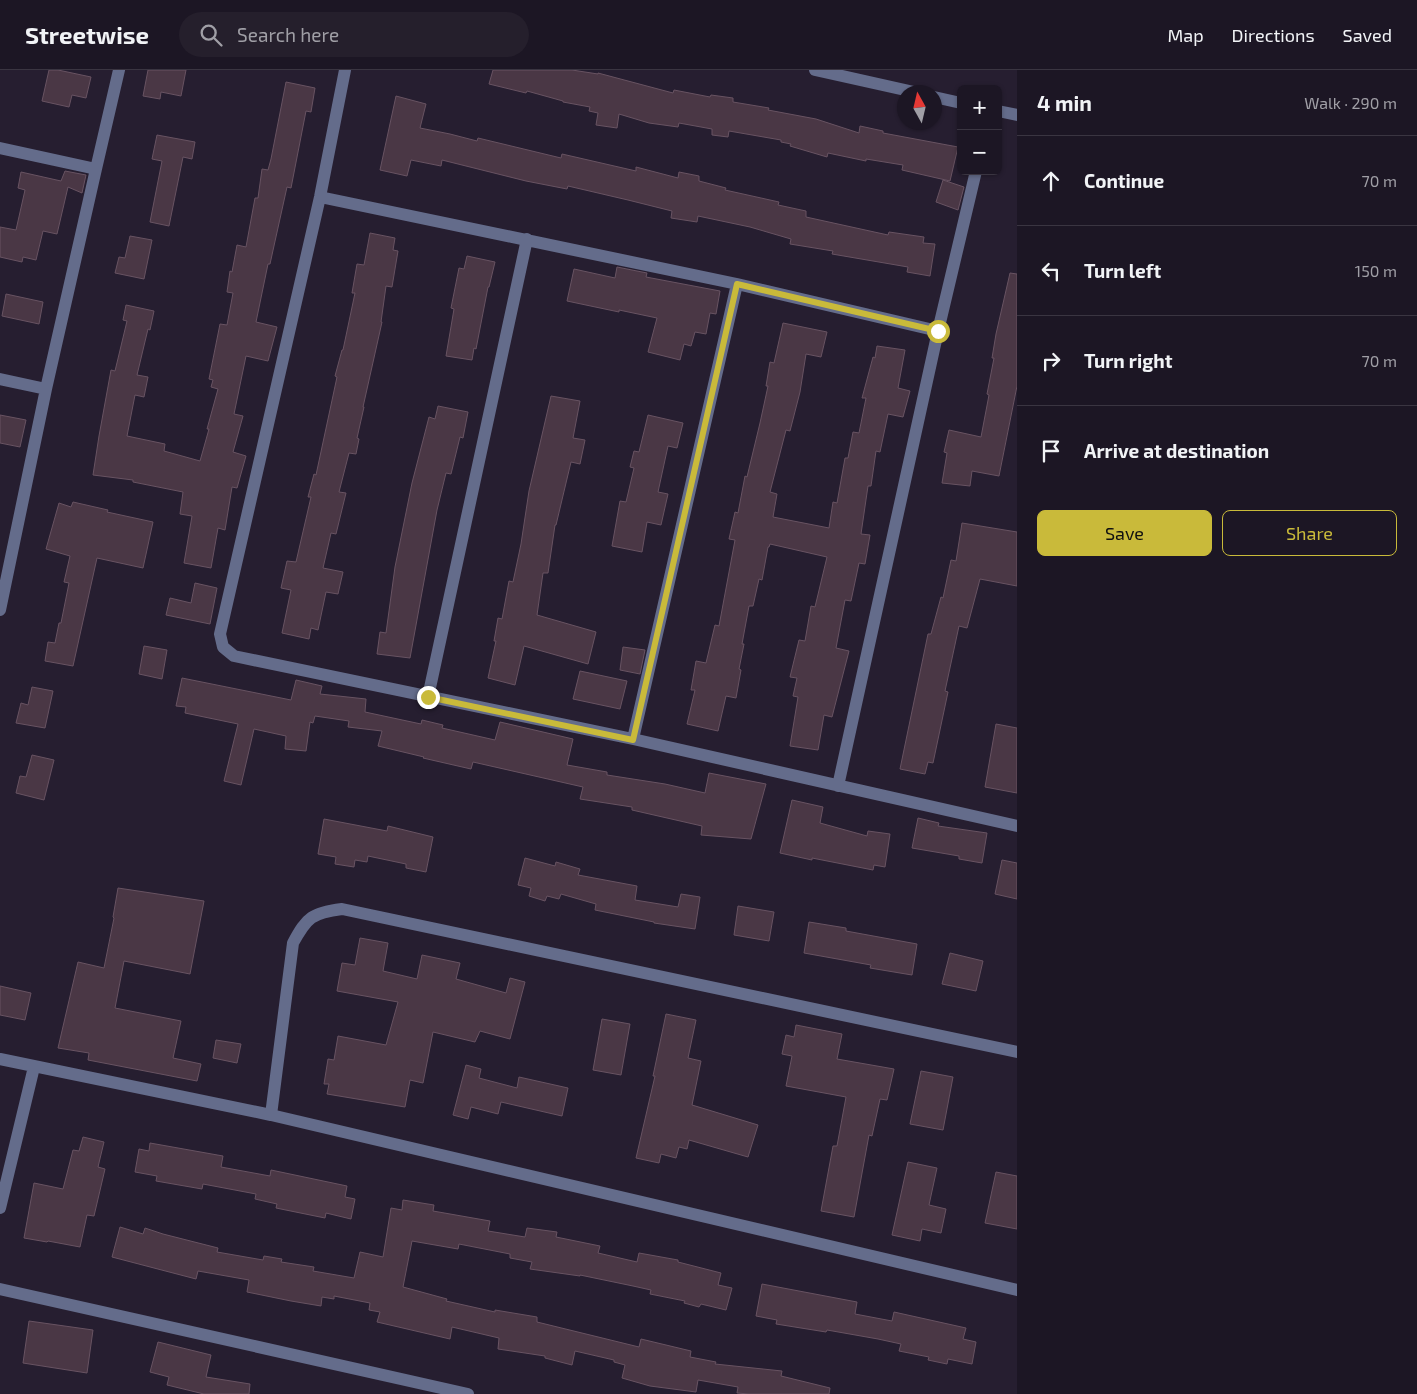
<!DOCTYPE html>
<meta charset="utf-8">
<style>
:root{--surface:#1c1624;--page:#251f2c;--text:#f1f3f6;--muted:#a09fa6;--line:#3a3541;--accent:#c9ba3a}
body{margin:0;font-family:"Exo 2",sans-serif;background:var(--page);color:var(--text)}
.controls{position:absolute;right:15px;top:15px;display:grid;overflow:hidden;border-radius:8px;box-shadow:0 1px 4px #0004}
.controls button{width:45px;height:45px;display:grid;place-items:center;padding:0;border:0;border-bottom:1px solid var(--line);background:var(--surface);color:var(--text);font:25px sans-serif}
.compass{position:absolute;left:897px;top:15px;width:45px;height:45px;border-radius:50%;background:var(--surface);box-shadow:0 1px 4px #0004;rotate:352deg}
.stop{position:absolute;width:15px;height:15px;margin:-11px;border:4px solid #c9ba3a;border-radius:50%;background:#fff}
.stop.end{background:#c9ba3a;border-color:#fff;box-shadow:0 1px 5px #0008}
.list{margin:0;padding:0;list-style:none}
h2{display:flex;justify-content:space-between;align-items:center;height:65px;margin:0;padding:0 20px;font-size:21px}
h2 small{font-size:16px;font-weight:400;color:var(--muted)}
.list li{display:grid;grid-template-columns:32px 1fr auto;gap:15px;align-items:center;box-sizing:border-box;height:90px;padding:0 20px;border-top:1px solid var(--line)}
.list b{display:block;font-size:19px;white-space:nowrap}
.list em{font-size:16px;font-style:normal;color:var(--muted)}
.actions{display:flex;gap:10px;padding:15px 20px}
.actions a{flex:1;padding:11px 0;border:1px solid var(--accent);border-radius:8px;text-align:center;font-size:18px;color:var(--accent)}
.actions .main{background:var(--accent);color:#111}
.icon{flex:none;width:28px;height:28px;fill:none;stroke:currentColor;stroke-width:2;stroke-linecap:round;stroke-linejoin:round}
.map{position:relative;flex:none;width:1017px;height:1324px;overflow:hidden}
header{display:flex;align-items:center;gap:30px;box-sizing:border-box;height:70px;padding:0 25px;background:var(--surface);border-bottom:1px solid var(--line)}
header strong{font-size:24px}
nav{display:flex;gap:28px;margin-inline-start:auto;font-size:18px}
.search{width:350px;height:45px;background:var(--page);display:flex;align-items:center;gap:12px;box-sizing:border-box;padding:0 18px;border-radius:28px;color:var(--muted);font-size:19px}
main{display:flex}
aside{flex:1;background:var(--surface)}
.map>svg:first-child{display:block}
.building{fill:#4a3745;stroke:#685362}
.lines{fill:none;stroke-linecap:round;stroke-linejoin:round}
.minor{stroke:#646c8b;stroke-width:12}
.route{stroke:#c9ba3a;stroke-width:6}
</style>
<header>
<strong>Streetwise</strong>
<div class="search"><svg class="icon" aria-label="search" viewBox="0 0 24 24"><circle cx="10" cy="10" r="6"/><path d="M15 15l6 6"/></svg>Search here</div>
<nav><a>Map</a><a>Directions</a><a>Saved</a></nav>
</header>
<main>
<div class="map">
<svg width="1017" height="1324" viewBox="0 0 1017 1324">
<rect width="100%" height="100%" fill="#261e30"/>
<path class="building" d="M 49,0 L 58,0 L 91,7 L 86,28 L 72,25 L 69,37 L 42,31 Z
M 148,0 L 186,0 L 181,26 L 161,22 L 160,29 L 143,26 Z
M 493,0 L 572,0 L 598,4 L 598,3 L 673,23 L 674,20 L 710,27 L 711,25 L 733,28 L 733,32 L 769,38 L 768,40 L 816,49 L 859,63 L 860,56 L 883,61 L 883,63 L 958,77 L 950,111 L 902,100 L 903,95 L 866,89 L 866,91 L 828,83 L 827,87 L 790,76 L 791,74 L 781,72 L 781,70 L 729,61 L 728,67 L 712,65 L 712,59 L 679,53 L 678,57 L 649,53 L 619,44 L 617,58 L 596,55 L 598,43 L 589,41 L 590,37 L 563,32 L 563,31 L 527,21 L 526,23 L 489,14 Z
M 286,12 L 315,18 L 311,42 L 306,41 L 291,118 L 287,117 L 270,194 L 268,194 L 256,252 L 277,257 L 268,291 L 246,286 L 234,344 L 243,346 L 233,382 L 246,386 L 237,418 L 232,417 L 225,460 L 218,458 L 211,498 L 184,493 L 192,446 L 180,444 L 183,422 L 133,412 L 133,410 L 93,405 L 99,366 L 111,300 L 115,301 L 127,251 L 123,250 L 126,235 L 154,241 L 150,260 L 148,259 L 137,305 L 148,307 L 144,327 L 135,325 L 127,366 L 165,374 L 164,381 L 200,391 L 209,359 L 207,359 L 218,319 L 211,317 L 213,310 L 209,309 L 220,254 L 227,255 L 233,223 L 227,222 L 230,201 L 232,202 L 237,175 L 246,177 L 255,128 L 258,128 L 262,99 L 268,100 L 271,89 Z
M 396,26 L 426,34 L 420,58 L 450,64 L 477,71 L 478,68 L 561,88 L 562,84 L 636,101 L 636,97 L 678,108 L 679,102 L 699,106 L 699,111 L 726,118 L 725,120 L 779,132 L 778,135 L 806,141 L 806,147 L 888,165 L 889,162 L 924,167 L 923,173 L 935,174 L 930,206 L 907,202 L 908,197 L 832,184 L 833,181 L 790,174 L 791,169 L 750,157 L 698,146 L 697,152 L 671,148 L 672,141 L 628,130 L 568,116 L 567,119 L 526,111 L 442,90 L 441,96 L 411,90 L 407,106 L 380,100 Z
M 157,65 L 195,72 L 192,89 L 183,87 L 169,156 L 150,152 L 162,91 L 152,89 Z
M 65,101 L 86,105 L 82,123 L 68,117 L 57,164 L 43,161 L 36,190 L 23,187 L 22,192 L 0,187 L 0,157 L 16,160 L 25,120 L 18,118 L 21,102 L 61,111 Z
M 943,110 L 964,117 L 958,140 L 936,132 Z
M 370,163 L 395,168 L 393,180 L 398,181 L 392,217 L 386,216 L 381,252 L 382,252 L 363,337 L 364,337 L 357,368 L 359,369 L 356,384 L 349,383 L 339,422 L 346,423 L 336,464 L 331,463 L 323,498 L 343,502 L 338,524 L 326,522 L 318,560 L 311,558 L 309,569 L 282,563 L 291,520 L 281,518 L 287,491 L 296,492 L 311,427 L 308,427 L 314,404 L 316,405 L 337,307 L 335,306 L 342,280 L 343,280 L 355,223 L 352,223 L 357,194 L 364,195 Z
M 130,166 L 152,170 L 144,209 L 115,203 L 119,187 L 125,188 Z
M 467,186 L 495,192 L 489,217 L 488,217 L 476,279 L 474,278 L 472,290 L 446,286 L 454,239 L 451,238 L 459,198 L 464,199 Z
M 617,197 L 647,203 L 646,207 L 720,221 L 716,244 L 710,243 L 706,264 L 695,262 L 691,276 L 684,274 L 680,290 L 648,282 L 657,248 L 619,240 L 619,242 L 567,231 L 574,199 L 615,208 Z
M 1010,203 L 1017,204 L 1017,316 L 999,406 L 972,401 L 970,416 L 942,413 L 947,383 L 944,382 L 949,360 L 981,367 L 989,325 L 987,324 L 994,288 L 992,288 L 996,264 Z
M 6,224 L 43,232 L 39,254 L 2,246 Z
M 783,253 L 827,262 L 821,287 L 806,284 L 800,322 L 790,361 L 786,360 L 770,422 L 777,424 L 773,447 L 829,458 L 833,432 L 837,433 L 845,388 L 848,388 L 853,362 L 859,363 L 866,328 L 862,328 L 873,287 L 875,288 L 877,276 L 905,280 L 898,318 L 910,321 L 903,347 L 888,344 L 880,382 L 876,381 L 871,416 L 868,416 L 861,464 L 870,465 L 865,494 L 859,493 L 851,531 L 845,530 L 836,578 L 849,581 L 832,647 L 824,645 L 818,680 L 790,676 L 798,627 L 793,626 L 797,608 L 790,607 L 799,570 L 805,571 L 811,536 L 815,537 L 827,487 L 770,474 L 769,477 L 768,477 L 762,510 L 759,509 L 753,536 L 749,536 L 742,574 L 744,574 L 739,599 L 741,600 L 736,628 L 726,626 L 718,661 L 687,654 L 695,620 L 691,620 L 696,591 L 706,593 L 715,555 L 719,556 L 735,470 L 729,469 L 735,442 L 738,443 L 745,406 L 747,407 L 760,353 L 768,316 L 766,316 L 770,292 L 774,293 Z
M 551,326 L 580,331 L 573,368 L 585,370 L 580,394 L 571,392 L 556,455 L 555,455 L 548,503 L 543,503 L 537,545 L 596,562 L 588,594 L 524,576 L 515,615 L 488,608 L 496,571 L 494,571 L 498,548 L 502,549 L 509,511 L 513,512 L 521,474 L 529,421 Z
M 438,336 L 468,342 L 463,368 L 460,367 L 451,404 L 446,403 L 437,440 L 410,588 L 377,584 L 380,562 L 386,563 L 395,497 L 412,413 L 429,347 L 435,349 Z
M 0,345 L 26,350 L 20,377 L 0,373 Z
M 648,345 L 683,353 L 677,378 L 668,376 L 658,422 L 668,424 L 661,455 L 647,452 L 642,482 L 612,476 L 620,431 L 626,432 L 634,398 L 630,397 L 634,381 L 639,382 Z
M 73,432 L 108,440 L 107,442 L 153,452 L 143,498 L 97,488 L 73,596 L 45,591 L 48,572 L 55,573 L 59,553 L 61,553 L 69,513 L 64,512 L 70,486 L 46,479 L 59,433 L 71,437 Z
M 962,453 L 1017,462 L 1017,516 L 980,509 L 967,558 L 959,556 L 945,621 L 948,622 L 933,693 L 928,692 L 925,704 L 900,699 L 928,564 L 931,564 L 941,527 L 943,528 L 951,490 L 956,491 Z
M 195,513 L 217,518 L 210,554 L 166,545 L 170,528 L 191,533 Z
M 144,576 L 167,580 L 162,609 L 139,604 Z
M 623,577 L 645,580 L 640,604 L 620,600 Z
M 580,601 L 627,611 L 620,639 L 573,629 Z
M 182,608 L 291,630 L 296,610 L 322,616 L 320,624 L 366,629 L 365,642 L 421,654 L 422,650 L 443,655 L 442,658 L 495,670 L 500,652 L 573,669 L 567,695 L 607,702 L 607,705 L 665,714 L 705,723 L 709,703 L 766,714 L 751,769 L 701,765 L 702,756 L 632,740 L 632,737 L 580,729 L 583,717 L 473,692 L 471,699 L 423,688 L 424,687 L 378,676 L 382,661 L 348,657 L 349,651 L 315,646 L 313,653 L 310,652 L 306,681 L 285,679 L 286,666 L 254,659 L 241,715 L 224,711 L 238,654 L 185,643 L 186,637 L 176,636 Z
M 32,617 L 53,621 L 45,658 L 16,653 L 21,633 L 28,635 Z
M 996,654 L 1017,658 L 1017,723 L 985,717 Z
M 32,685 L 54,690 L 44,730 L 16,723 L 20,706 L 26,707 Z
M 792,730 L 823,737 L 820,753 L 867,766 L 868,761 L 890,764 L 885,797 L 874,795 L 873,800 L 812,788 L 812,790 L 780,783 Z
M 918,748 L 939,753 L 938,756 L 987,763 L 982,793 L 959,789 L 959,786 L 912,778 Z
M 324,749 L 387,761 L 388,756 L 433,767 L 426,802 L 406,798 L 406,794 L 368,786 L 367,792 L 355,790 L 354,797 L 335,794 L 336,787 L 318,784 Z
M 525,788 L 555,796 L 556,792 L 580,799 L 578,805 L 637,816 L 635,830 L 678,837 L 681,824 L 700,827 L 695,859 L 654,853 L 654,852 L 595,840 L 596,834 L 561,824 L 559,829 L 547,826 L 545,831 L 529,826 L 531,818 L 518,815 Z
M 1002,790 L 1017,793 L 1017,829 L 995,824 Z
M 118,818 L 204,831 L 190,904 L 124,891 L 115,938 L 181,951 L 173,988 L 201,994 L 197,1011 L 88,990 L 89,983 L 58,978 L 78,892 L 104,898 L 114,848 L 113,847 Z
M 738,836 L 774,842 L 769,871 L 734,865 Z
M 809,852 L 846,858 L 846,861 L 917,874 L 912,905 L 870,898 L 871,895 L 804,883 Z
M 360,868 L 388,873 L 383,901 L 417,909 L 422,885 L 460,893 L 456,909 L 506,923 L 510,908 L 525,912 L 510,969 L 480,961 L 475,972 L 433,962 L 423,1013 L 410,1010 L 405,1037 L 327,1024 L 329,1014 L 324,1014 L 328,989 L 334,990 L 338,966 L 386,975 L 398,932 L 337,921 L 342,893 L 355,895 Z
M 950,883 L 983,891 L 976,921 L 942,914 Z
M 0,916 L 31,923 L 25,950 L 0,945 Z
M 666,944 L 696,950 L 688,988 L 701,991 L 692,1035 L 758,1055 L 748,1087 L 689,1070 L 687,1079 L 679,1077 L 676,1088 L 661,1084 L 659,1093 L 636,1088 L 655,1006 L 653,1006 Z
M 602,949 L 630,954 L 621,1005 L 593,1000 Z
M 796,955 L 842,964 L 837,989 L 894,999 L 887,1030 L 880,1029 L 872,1066 L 869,1065 L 854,1147 L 821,1141 L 833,1076 L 837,1076 L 846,1027 L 786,1016 L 792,986 L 782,984 L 786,965 L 794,967 Z
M 216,970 L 241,974 L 237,993 L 213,988 Z
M 466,995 L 481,999 L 479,1008 L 517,1018 L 519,1007 L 568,1018 L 562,1046 L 501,1032 L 498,1044 L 471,1037 L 468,1049 L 453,1045 Z
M 921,1001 L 953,1007 L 943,1060 L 910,1054 Z
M 83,1067 L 104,1072 L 98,1097 L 105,1099 L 94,1146 L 87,1145 L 80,1177 L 48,1171 L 47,1172 L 24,1168 L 34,1113 L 63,1119 L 73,1080 L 79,1081 Z
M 150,1073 L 223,1086 L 221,1097 L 270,1106 L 271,1100 L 347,1116 L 345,1127 L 355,1129 L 351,1149 L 326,1143 L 325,1148 L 276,1138 L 277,1134 L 255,1129 L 256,1124 L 203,1114 L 202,1119 L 156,1111 L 157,1106 L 135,1102 L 139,1079 L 149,1081 Z
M 908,1092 L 937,1098 L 929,1135 L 946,1139 L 941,1163 L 922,1159 L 920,1171 L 892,1165 Z
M 996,1102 L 1017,1106 L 1017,1159 L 985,1153 Z
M 403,1130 L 434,1135 L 433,1141 L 490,1151 L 488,1161 L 525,1167 L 527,1158 L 557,1162 L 556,1167 L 600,1176 L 598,1183 L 637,1192 L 639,1183 L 678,1190 L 678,1192 L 721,1203 L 718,1215 L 732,1218 L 726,1240 L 701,1234 L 699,1237 L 684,1233 L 685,1231 L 650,1224 L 651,1220 L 633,1216 L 580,1205 L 580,1206 L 530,1199 L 532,1192 L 510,1188 L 510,1184 L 459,1174 L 458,1179 L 412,1171 L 403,1217 L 447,1229 L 446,1231 L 495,1242 L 495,1240 L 537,1247 L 537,1252 L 639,1277 L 641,1269 L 691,1281 L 690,1287 L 716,1292 L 715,1294 L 782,1301 L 781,1306 L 830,1318 L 829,1324 L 749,1324 L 737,1323 L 738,1317 L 698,1310 L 696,1322 L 650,1316 L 622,1308 L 625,1295 L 614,1292 L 614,1290 L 575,1281 L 572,1295 L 545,1288 L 545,1286 L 498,1279 L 499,1268 L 452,1257 L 450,1269 L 377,1252 L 380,1242 L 369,1240 L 370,1233 L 334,1226 L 334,1229 L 322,1227 L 321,1236 L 291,1231 L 247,1222 L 249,1210 L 198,1201 L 196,1209 L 112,1187 L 120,1157 L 143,1164 L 145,1158 L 163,1164 L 218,1178 L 217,1182 L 263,1190 L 264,1186 L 282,1189 L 281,1192 L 314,1197 L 313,1201 L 354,1208 L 360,1182 L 383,1187 L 391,1138 L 402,1140 Z
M 762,1214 L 857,1232 L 855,1244 L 892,1251 L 894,1242 L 966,1258 L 963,1269 L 976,1272 L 972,1294 L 948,1289 L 947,1294 L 928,1290 L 929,1287 L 899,1281 L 901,1274 L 878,1269 L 827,1260 L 826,1262 L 776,1254 L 777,1250 L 756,1246 Z
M 29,1251 L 93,1260 L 87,1303 L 23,1293 Z
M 158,1272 L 211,1285 L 206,1307 L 250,1314 L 249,1324 L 204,1324 L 167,1315 L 169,1307 L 150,1302 Z"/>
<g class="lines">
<path class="minor" d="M 345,0 L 320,127 L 220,564 L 223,577 L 234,586 L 633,669 L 1017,756
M 815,0 L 914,22
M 934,27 L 961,33
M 998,41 L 1017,45
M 0,78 L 96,99 L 119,0
M 320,127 L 737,214 L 938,261 L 838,716
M 938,261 L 976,101
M 0,309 L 46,319
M 0,540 L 46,319 L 96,99
M 428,627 L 527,169
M 633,669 L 737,214
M 0,989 L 271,1045 L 1017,1220
M 271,1045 L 293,873 C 307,847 312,843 342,839 L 1017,982
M 0,1138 L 34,997
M 0,1219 L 468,1324"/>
</g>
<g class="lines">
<path class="route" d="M 428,627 L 633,670 L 737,214 L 938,261"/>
</g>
</svg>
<div class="controls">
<button>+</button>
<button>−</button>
</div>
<svg class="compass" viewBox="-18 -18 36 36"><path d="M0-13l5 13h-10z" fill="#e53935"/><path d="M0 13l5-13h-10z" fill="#a09fa6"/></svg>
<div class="stop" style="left:938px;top:261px"></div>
<div class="stop end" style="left:428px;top:627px"></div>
</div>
<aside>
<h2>4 min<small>Walk · 290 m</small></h2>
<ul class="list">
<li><svg class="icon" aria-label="ahead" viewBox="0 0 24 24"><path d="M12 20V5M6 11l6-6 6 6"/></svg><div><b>Continue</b></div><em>70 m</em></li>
<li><svg class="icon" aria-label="left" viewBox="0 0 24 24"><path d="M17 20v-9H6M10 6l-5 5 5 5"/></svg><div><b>Turn left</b></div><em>150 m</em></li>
<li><svg class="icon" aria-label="right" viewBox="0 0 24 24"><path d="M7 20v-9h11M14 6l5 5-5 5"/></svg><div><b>Turn right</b></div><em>70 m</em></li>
<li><svg class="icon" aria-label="arrive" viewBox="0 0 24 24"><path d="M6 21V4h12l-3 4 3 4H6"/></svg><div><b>Arrive at destination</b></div></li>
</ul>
<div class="actions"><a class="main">Save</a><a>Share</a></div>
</aside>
</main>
